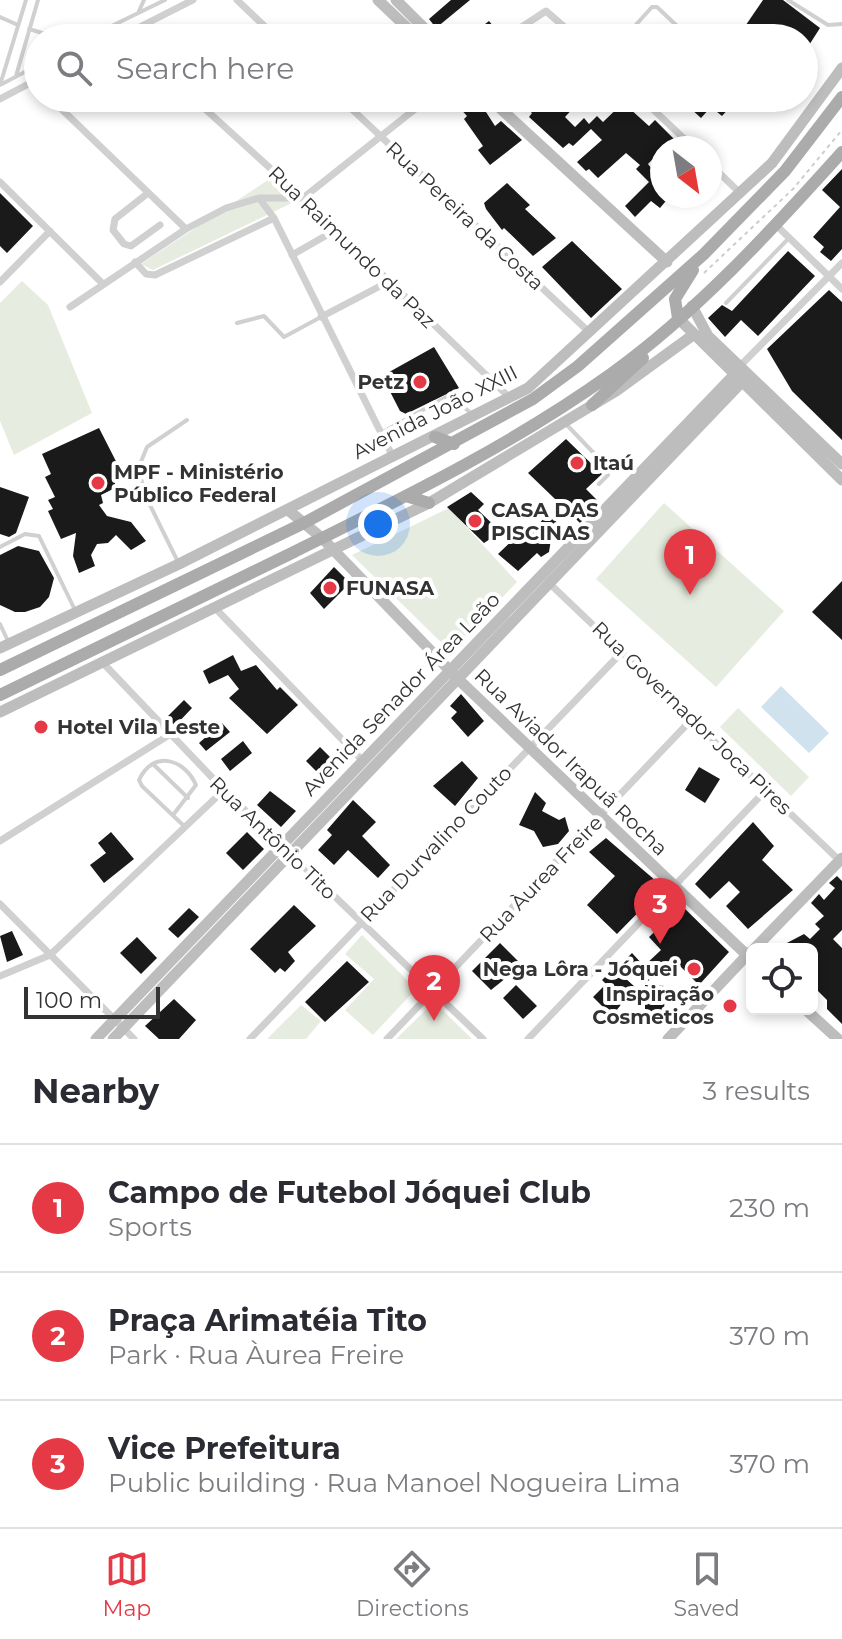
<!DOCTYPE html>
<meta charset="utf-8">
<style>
:root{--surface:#fff;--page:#f2f2f3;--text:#2b2b33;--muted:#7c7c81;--line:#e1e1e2;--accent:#e63946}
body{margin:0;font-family:Montserrat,sans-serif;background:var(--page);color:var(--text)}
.controls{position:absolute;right:24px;bottom:24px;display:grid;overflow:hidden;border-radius:12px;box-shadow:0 4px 12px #0003}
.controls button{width:72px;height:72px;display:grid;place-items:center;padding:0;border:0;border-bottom:2px solid var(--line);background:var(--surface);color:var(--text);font:40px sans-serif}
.compass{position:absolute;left:650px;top:136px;width:72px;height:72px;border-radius:50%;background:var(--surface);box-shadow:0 4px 12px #0003;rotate:149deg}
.scale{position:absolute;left:24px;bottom:20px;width:136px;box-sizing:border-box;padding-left:8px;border:4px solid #333;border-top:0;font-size:22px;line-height:28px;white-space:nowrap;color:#333;-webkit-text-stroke:6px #fff;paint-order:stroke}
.you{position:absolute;left:378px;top:524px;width:28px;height:28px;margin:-20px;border:6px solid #fff;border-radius:50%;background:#1a73e8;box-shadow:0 0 0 12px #1a73e833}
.badge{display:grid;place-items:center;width:52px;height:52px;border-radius:50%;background:var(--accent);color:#fff;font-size:26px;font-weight:700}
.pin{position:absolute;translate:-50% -66px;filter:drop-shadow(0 2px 4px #0008)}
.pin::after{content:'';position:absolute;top:42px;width:28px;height:24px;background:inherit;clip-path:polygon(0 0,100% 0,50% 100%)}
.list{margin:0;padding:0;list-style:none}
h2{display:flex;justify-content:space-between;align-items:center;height:104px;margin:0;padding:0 32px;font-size:34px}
h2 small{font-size:26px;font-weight:400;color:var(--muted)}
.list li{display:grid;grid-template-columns:52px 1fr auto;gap:24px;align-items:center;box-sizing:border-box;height:128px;padding:0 32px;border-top:2px solid var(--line)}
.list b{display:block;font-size:30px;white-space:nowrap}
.list p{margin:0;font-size:26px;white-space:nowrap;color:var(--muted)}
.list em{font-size:26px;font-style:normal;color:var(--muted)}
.icon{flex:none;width:44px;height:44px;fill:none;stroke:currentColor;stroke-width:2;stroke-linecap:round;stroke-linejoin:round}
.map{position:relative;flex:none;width:842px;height:1039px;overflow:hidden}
.search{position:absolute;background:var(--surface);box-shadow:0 4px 12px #0003;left:24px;right:24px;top:24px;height:88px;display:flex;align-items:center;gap:20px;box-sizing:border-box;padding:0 28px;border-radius:44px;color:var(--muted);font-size:30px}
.sheet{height:488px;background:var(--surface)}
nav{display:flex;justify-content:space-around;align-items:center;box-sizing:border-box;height:112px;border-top:2px solid var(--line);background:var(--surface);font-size:22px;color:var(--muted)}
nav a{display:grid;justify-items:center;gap:4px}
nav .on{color:var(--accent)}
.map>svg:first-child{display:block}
.green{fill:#e6ecdf}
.water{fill:#cfe2ee}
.building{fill:#1a1a1a}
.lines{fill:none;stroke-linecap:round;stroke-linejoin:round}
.path{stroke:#cdcdcd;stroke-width:2;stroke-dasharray:4 4;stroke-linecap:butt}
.lane{stroke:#d0d0d0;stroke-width:4}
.street{stroke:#d0d0d0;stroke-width:7}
.secondary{stroke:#bdbdbd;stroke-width:11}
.primary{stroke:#ababab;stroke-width:12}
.poi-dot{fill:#e63946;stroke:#fff;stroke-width:3}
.labels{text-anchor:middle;stroke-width:8;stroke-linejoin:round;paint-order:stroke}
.street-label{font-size:20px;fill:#333;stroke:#fff}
.poi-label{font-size:20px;font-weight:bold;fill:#333;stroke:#fff;text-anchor:start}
</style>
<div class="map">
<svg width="842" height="1039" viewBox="0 0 842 1039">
<rect width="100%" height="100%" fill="#fff"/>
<path class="green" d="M 274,176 L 298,200 L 153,270 L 141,264 Z
M 22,281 L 48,305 L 92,413 L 14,455 L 0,421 L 0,303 Z
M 664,503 L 784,611 L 716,687 L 596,579 Z
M 449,508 L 517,582 L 450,651 L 352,555 Z
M 738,708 L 809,777 L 791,796 L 720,727 Z
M 362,935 L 416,989 L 373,1035 L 345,1010 L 374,979 L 345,954 Z
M 434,1002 L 472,1039 L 396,1039 Z
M 301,1005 L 321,1021 L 306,1039 L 267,1039 Z"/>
<path class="water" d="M 781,686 L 829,733 L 809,753 L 761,707 Z"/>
<path class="building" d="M 451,0 L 470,0 L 436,28 L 429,19 Z
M 763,0 L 783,0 L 820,28 L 804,53 L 804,38 L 772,38 L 768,34 L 765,38 L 737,38 Z
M 489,21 L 498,32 L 490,38 L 467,38 Z
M 437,98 L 477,98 L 495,126 L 501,121 L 522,140 L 490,165 L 478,150 L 483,146 L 464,119 L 467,116 L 457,105 L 449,112 Z
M 532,98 L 568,98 L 576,105 L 565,117 L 575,127 L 584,118 L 589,124 L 597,116 L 603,122 L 628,98 L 634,104 L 629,108 L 649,126 L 655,120 L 683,148 L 666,145 L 648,164 L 662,182 L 662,196 L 670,196 L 660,208 L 651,201 L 635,217 L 625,206 L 649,182 L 636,169 L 640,165 L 626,153 L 598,178 L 589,169 L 586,171 L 577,162 L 602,140 L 591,129 L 573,146 L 569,143 L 563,148 L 529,117 L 532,113 L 525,107 Z
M 679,98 L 738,98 L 722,116 L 711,107 L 701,118 Z
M 842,169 L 842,249 L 831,261 L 820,252 L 824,247 L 813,237 L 840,207 L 822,190 Z
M 507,183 L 530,205 L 525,209 L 556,238 L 533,256 L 504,228 L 502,230 L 486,209 L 484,203 Z
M 0,193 L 33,226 L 7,253 L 0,246 Z
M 572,241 L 622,289 L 591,318 L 542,267 Z
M 788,251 L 815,276 L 758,336 L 741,320 L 725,337 L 708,318 L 722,305 L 732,311 Z
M 829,290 L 842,302 L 842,440 L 792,391 L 767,349 Z
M 434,347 L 459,388 L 406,414 L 400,411 L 382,376 Z
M 99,428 L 123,475 L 115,479 L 115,488 L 101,495 L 103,503 L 99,505 L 107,516 L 131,522 L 146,541 L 131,550 L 116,535 L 108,543 L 97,544 L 91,555 L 95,566 L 79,573 L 73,556 L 76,533 L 61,539 L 48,511 L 53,509 L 48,500 L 55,497 L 45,477 L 51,474 L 42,454 Z
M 566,439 L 602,474 L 586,489 L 600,503 L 580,523 L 528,473 Z
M 0,487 L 29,497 L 16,533 L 9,537 L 0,534 Z
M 471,492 L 484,504 L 478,510 L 501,532 L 484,543 L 447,507 Z
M 548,514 L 566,531 L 558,539 L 552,533 L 549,552 L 541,557 L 537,553 L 518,571 L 498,554 L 526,527 L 534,529 Z
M 18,546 L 39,551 L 54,578 L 49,597 L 40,607 L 25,612 L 15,612 L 0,605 L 0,555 Z
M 334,567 L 350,583 L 324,609 L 310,593 Z
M 842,581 L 842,640 L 812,612 Z
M 233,655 L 241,671 L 256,665 L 277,690 L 280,687 L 298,705 L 267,734 L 229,698 L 239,689 L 228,675 L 209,684 L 203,671 Z
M 461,694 L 484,721 L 468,737 L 451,718 L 457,712 L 450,706 Z
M 184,700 L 192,708 L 175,726 L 167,717 Z
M 222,723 L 230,732 L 206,751 L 199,743 Z
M 243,741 L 252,753 L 230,771 L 221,759 Z
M 320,747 L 337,764 L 323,778 L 306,761 Z
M 462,761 L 478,778 L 455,806 L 433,786 Z
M 699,767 L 720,779 L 705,803 L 685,790 Z
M 270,791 L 296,811 L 281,827 L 257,805 Z
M 535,792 L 546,803 L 542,811 L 559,820 L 565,817 L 569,831 L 558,844 L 543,847 L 534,831 L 519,825 Z
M 353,800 L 376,822 L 362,836 L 390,865 L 378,878 L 348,850 L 334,865 L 318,850 L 332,835 L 327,830 Z
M 753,822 L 774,846 L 762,860 L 793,890 L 748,929 L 726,906 L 740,892 L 729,881 L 710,899 L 695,884 Z
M 111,832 L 134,859 L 104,883 L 90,865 L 106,853 L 98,843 Z
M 247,832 L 264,849 L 243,870 L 226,853 Z
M 606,838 L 663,887 L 617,934 L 587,905 L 615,876 L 589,852 Z
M 837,876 L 842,881 L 842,930 L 833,939 L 842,948 L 842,1024 L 827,1009 L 827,1000 L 812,985 L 812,949 L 790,949 L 785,944 L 804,934 L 810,939 L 820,929 L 815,924 L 824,916 L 811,903 L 819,894 L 824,900 L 835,888 L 829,883 Z
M 678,902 L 729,952 L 699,985 L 672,958 L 645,984 L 645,976 L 627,958 L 632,953 L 644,966 L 661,950 L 649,937 L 665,922 L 663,914 Z
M 294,905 L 316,926 L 288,952 L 295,961 L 285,972 L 280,968 L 275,973 L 250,949 Z
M 189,908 L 199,917 L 178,938 L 168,929 Z
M 12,931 L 23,955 L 7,962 L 0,936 Z
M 137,937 L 157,958 L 141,974 L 120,953 Z
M 500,943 L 522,965 L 491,990 L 472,971 Z
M 347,961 L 369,982 L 325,1022 L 305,1002 Z
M 614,968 L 635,987 L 612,1016 L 593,997 L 606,984 L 602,980 Z
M 516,985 L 537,1006 L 523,1019 L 503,998 Z
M 645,985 L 665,986 L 664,1013 L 645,1013 Z
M 174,999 L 196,1020 L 179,1039 L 159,1039 L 145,1026 Z"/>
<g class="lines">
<path class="path" d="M 704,273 L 793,189 L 842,130"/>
<path class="lane" d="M 788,0 L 828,25 L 842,24
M 139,11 L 144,0
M 0,17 L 18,25
M 29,29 L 59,38
M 87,38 L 165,0
M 624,38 L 652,7 L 657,7 L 676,25 L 677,32 L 673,38
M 16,76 L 38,0
M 2,84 L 38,65
M 0,85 L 26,0
M 726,303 L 789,238
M 237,323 L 264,316 L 284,337 L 321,317
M 566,424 L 608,468 L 608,475 L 599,484
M 381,433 L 450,395 L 473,415
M 0,547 L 25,534 L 39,536 L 75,610
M 178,562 L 147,499 L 138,469 L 147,447 L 187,420
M 0,624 L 8,641
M 153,764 L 188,798
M 173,815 L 196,785 C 184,758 153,750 139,780 L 142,786 L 184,826"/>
<path class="street" d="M 237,0 L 277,38
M 118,38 L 193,0
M 505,38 L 546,11 L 577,38
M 50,98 L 186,229
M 193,98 L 303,198 L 510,398
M 340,98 L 589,332
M 641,98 L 694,148
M 0,99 L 38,79
M 710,164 L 740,193
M 0,182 L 103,284
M 148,193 L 115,219 L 113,230 L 124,244 L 131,246 L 160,225
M 259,198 L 274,218 L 393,457
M 776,225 L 842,289
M 292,255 L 334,231
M 135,262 L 146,274 L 155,275 L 274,218
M 0,282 L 50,231
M 70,307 L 186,229 L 226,208 L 259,198 L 303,198 L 429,98
M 321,317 L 388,282
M 740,366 L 842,263
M 548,582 L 840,861
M 216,609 L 362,760
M 104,664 L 224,790 L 483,1039
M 0,841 L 169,735
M 0,904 L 134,1039
M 0,976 L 50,955 L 224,790
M 250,1039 L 623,651
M 387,1039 L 693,718
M 528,1039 L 766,790"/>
<path class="secondary" d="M 378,0 L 418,38
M 396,0 L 434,38
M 489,98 L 667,262
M 692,306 L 708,336 L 842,464
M 678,318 L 842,480
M 288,510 L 322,538 L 458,679 L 752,960
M 0,648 L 179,564 L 528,388 L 772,163 L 842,68
M 0,712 L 429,503 L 616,391 L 693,335
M 754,949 L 842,858
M 805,1009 L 838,1039
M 96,1039 L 733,376
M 113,1039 L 741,383
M 668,1039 L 750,952"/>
<path class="primary" d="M 678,318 L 675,299 L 693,270
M 592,405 L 643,358
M 435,437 L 454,444
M 409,497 L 429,503
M 0,670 L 304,523 L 533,399 L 578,366 L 704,254 L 785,171 L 842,97
M 0,695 C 98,647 196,599 294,552 C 403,498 512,445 611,374 C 697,312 771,231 842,152"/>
</g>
<g class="poi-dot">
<circle cx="420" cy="382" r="8"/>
<circle cx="577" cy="463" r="8"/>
<circle cx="98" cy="483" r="8"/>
<circle cx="475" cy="521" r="8"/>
<circle cx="330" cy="588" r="8"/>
<circle cx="41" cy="727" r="8"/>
<circle cx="694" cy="969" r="8"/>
<circle cx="730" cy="1006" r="8"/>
</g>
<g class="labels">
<g class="street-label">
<text transform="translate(465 216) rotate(43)" y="7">Rua Pereira da Costa</text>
<text transform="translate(352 247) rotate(44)" y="7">Rua Raimundo da Paz</text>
<text transform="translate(435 412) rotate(-27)" y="7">Avenida João XXIII</text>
<text transform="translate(401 694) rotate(-46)" y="7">Avenida Senador Área Leão</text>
<text transform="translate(692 718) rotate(44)" y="7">Rua Governador Joca Pires</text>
<text transform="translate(571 762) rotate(44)" y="7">Rua Aviador Irapuã Rocha</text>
<text transform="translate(273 838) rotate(44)" y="7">Rua Antônio Tito</text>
<text transform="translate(436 844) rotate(-46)" y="7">Rua Durvalino Couto</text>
<text transform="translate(541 879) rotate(-46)" y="7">Rua Àurea Freire</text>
</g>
<g class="poi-label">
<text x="404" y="389" text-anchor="end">Petz</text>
<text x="593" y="470">Itaú</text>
<text x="114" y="479">MPF - Ministério<tspan x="114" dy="23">Público Federal</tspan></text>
<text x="491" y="517">CASA DAS<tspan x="491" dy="23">PISCINAS</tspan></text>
<text x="346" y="595">FUNASA</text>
<text x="57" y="734">Hotel Vila Leste</text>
<text x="678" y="976" text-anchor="end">Nega Lôra - Jóquei</text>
<text x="714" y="1001" text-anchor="end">Inspiração<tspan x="714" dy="23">Cosmeticos</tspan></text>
</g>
</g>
</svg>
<div class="controls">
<button><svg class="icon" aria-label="locate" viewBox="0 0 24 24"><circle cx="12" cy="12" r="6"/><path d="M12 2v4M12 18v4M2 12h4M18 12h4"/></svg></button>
</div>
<svg class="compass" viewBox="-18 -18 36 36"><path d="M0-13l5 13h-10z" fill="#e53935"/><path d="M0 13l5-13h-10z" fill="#7c7c81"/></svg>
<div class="scale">100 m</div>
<div class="you"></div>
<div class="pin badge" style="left:690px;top:595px">1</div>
<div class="pin badge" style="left:434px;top:1021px">2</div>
<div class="pin badge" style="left:660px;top:944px">3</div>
<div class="search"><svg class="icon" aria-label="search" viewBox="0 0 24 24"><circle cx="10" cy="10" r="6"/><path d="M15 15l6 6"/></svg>Search here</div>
</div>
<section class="sheet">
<h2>Nearby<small>3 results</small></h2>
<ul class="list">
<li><span class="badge">1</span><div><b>Campo de Futebol Jóquei Club</b><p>Sports</p></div><em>230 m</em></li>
<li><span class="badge">2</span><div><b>Praça Arimatéia Tito</b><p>Park · Rua Àurea Freire</p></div><em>370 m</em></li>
<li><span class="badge">3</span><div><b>Vice Prefeitura</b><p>Public building · Rua Manoel Nogueira Lima</p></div><em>370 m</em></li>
</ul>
</section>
<nav>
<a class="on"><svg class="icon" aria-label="map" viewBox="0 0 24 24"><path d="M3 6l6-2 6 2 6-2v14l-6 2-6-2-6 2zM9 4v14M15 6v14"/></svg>Map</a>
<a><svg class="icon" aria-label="directions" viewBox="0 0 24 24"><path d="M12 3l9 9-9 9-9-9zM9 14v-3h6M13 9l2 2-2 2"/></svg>Directions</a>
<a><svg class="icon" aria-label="saved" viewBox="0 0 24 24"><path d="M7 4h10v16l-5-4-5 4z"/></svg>Saved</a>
</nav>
